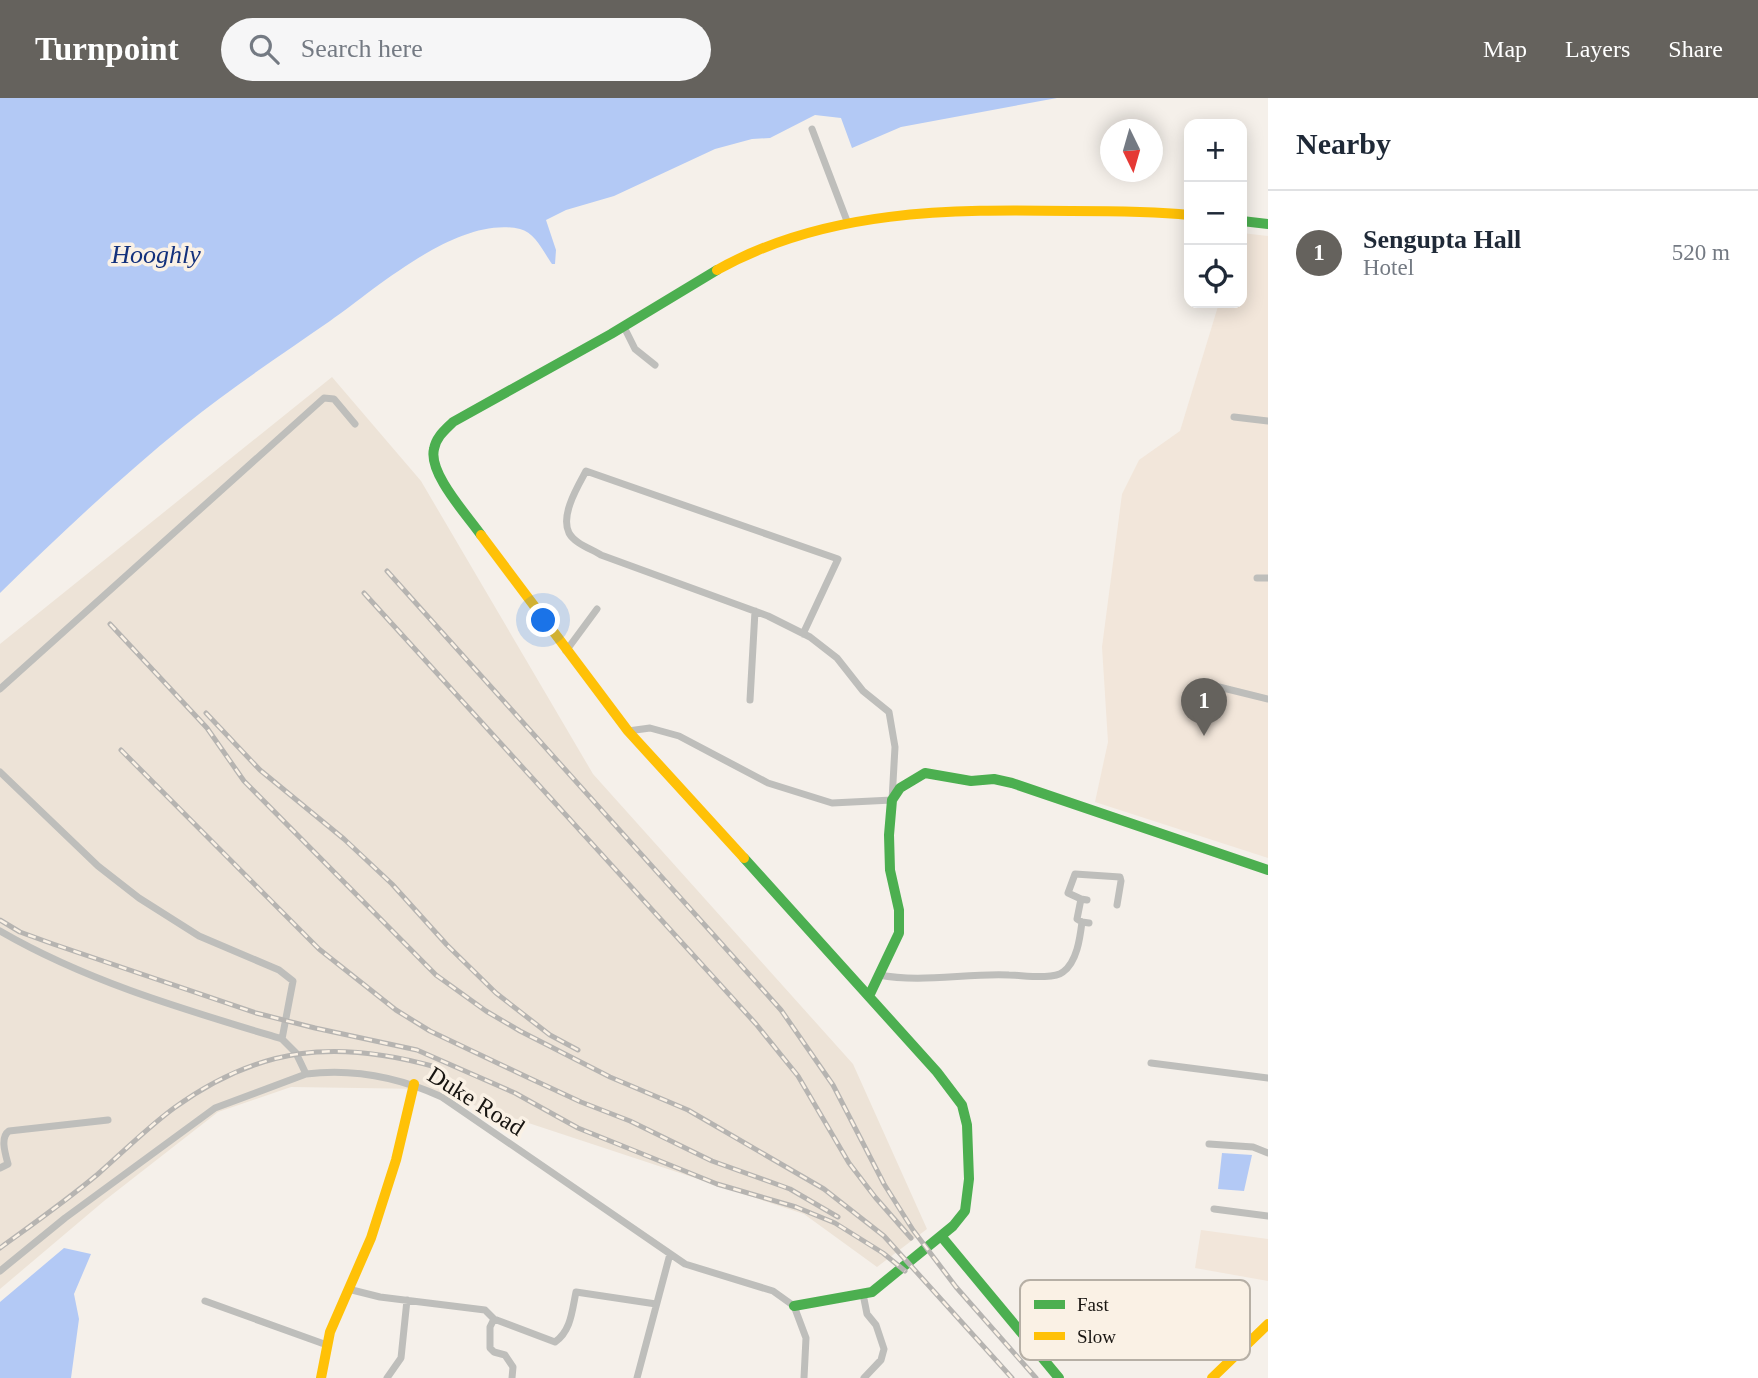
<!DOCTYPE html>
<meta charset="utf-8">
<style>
:root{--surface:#fff;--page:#f6f6f7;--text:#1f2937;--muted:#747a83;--line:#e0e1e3;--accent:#65625d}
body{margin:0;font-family:"Times New Roman",serif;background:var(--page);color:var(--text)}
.controls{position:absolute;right:21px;top:21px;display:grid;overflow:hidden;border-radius:14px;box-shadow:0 4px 18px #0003}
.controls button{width:63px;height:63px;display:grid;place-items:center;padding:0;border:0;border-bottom:2px solid var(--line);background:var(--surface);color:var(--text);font:35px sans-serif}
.compass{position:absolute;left:1100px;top:21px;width:63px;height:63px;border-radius:50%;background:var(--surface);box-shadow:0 4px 18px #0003;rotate:175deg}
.you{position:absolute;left:544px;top:523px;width:24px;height:24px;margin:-18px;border:5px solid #fff;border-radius:50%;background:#1a73e8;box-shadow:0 0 0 10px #1a73e833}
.badge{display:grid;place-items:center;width:46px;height:46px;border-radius:50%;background:var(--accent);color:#fff;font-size:23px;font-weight:700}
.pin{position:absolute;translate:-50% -58px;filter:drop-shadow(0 2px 4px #0008)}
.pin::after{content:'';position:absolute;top:37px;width:24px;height:21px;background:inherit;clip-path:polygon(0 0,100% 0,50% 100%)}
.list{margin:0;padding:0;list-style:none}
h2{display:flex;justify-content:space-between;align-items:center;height:91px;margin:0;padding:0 28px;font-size:30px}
h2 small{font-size:23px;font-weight:400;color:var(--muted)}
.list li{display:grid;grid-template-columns:46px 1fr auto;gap:21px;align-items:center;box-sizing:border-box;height:126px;padding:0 28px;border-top:2px solid var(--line)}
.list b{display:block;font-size:26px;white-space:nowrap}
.list p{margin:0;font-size:23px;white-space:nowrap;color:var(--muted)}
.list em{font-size:23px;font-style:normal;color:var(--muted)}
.icon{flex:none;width:38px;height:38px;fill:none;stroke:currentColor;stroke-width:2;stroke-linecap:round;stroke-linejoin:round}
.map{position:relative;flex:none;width:1268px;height:1280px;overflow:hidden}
header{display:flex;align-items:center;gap:42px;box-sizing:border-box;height:98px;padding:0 35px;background:var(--accent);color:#fff}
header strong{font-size:33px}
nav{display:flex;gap:38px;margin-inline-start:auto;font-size:24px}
.search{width:490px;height:63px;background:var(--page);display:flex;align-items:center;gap:18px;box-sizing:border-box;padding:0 24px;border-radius:38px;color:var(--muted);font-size:26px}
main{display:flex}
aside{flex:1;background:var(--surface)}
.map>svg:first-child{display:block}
.built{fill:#ede3d7}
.education{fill:#f2e6da}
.water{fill:#b3c9f5}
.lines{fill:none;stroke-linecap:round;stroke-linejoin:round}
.street{stroke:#bebebb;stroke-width:7}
.fast{stroke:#4caf50;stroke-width:10}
.slow{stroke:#ffc107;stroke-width:10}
.rail-casing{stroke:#b6b4b1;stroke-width:5}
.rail{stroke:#faf1e5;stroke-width:2.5;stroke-dasharray:8;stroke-linecap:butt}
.labels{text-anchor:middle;stroke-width:7;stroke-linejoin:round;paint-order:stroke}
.street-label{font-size:24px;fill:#181511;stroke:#faf1e5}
.water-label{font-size:26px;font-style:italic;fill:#13317c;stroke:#faf1e5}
.key{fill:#faf1e5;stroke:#b6afa5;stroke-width:2}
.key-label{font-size:19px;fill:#181511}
</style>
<header>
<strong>Turnpoint</strong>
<div class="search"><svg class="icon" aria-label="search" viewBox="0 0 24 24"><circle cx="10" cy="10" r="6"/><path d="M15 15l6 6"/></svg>Search here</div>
<nav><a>Map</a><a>Layers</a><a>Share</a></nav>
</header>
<main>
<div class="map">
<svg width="1268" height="1280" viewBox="0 0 1268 1280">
<rect width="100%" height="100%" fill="#f5f0ea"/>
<path class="built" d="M 332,279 L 421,383 L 593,676 L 853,966 L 927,1131 L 877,1169 L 804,1116 L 425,991 L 291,989 L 218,1014 L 104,1103 L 0,1191 L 0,546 Z"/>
<path class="education" d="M 1242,135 L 1268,138 L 1268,760 L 1095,704 L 1108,644 L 1102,549 L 1122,396 L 1139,362 L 1180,333 L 1219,205 L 1242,205 Z
M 1201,1132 L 1268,1141 L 1268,1183 L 1195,1170 Z"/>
<path class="water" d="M 0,0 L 1057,0 L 901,29 L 852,50 L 841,20 L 815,17 L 770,40 L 752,41 L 715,51 L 614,98 L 566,112 L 546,122 L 556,152 L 555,166 L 552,166 C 544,155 535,134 520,131 C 458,117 377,190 330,223 C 281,257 231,290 184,328 C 121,379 58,438 0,495 Z
M 1222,1055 L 1252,1057 L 1244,1093 L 1218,1091 Z
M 64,1150 L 91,1156 L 74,1196 L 79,1221 L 71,1280 L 0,1280 L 0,1204 Z"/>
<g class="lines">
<path class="street" d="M 812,31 L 847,123
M 624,229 L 635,251 L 655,267
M 1234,319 L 1268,323
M 1257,480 L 1268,480
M 566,553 L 597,511
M 1203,585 L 1268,601
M 0,591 L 324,300 L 334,301 L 355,326
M 750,602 L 755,513
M 628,633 L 650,630 L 679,638 L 768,685 L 832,705 L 892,702 L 895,649 L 889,614 L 863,593 L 837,560 L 810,539 L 768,518 L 601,457 C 592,451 575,446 569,435 C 560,417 578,388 586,373 L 838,461 L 803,536
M 0,674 L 98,768 L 139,800 L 199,838 L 279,872 L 293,883 L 282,941
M 1081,801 L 1068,795 L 1075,776 L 1120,779 L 1121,783 L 1117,807
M 1082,824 L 1077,821 L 1081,801 L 1087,802
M 0,833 C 88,884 186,912 282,941 L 296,955 L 306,976
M 879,877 C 922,885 966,875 1009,877 C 1022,877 1053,882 1063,874 C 1077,864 1080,840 1082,824 L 1089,825
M 1151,965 L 1268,980
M 1209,1046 L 1253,1049 L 1268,1055
M 0,1070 L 8,1066 C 5,1055 0,1039 9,1033 L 108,1022
M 1214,1111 L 1268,1118
M 0,1173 L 65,1120 L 215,1010 L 306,976 C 354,970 398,979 442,999 L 685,1166 L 773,1193 L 794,1208 L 806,1240 L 804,1280
M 348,1191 L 380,1199 L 485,1212 L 494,1221 L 555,1244 C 571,1233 572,1213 576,1194 L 656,1206
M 863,1196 L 867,1216 L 876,1227 L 884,1251 L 881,1262 L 864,1280
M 205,1203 L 327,1247
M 494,1221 L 490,1229 L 490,1250 L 494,1254 L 505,1257 L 513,1269 L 512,1280
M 387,1280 L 401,1260 L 407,1202
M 637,1280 L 670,1156"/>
<path class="fast" d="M 1242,123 L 1268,126
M 481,437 C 467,417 428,375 434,351 C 436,339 445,332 453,324 L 611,236 L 717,172
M 744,760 L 937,974 L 962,1007 L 967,1027 L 969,1081 L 965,1113 L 953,1128 L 872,1194 L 794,1208
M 869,898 L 899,835 L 899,812 L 890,772 L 889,737 L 892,702 L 900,690 L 925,675 L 971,683 L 994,681 L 1012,685 L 1268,772
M 941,1138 L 1059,1280"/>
<path class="slow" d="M 717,172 C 826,111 950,111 1071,113 C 1111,113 1150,113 1189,117
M 481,437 L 628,633 L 744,760
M 321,1280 L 330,1234 L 371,1140 L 396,1062 L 414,986
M 1212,1280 L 1268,1226"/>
<g class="rail-casing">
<path id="rail" d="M 387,473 L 781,912 L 833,987 L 884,1086 L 913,1132 L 956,1189 L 1036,1280
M 364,495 L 756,926 L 798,978 L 849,1065 L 875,1099 L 911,1140
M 110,526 L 207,630 L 244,683 L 436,877 L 486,913 L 520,933 L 610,979 L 688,1012 L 824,1091 L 884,1138 L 1012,1280
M 206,615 L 260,672 L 344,741 L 392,786 L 447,847 L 496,895 L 550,937 L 578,952
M 121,652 L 319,851 L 396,912 L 430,933 L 527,979 L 581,1004 L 630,1023 L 712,1063 L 790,1091 L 838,1119
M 0,822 L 20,834 L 53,846 L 256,915 L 315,930 L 417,952 L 515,995 L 578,1030 L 717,1086 L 796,1109 L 835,1125 L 883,1155 L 905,1173
M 0,1150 C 33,1126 67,1102 98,1076 C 123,1054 147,1030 174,1010 C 260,948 336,941 436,969"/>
</g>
<use href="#rail" class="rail"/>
</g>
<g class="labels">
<g class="street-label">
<text transform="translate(476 1003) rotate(32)" y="8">Duke Road</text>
</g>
<g class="water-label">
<text x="156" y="165">Hooghly</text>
</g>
</g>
<rect x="1020" y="1182" width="230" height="80" rx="10" class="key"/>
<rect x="1034" y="1202" width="31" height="9" fill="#4caf50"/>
<rect x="1034" y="1234" width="31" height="8" fill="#ffc107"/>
<g class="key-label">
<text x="1077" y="1213">Fast</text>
<text x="1077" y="1245">Slow</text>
</g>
</svg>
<div class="controls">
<button>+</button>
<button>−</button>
<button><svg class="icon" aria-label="locate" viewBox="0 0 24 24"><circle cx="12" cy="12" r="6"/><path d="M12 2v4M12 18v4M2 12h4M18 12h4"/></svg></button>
</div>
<svg class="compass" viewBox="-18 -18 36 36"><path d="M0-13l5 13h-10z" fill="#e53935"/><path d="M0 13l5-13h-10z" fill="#747a83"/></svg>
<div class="you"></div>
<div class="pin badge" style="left:1204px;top:638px">1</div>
</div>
<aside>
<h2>Nearby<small></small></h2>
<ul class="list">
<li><span class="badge">1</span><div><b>Sengupta Hall</b><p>Hotel</p></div><em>520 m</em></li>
</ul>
</aside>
</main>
